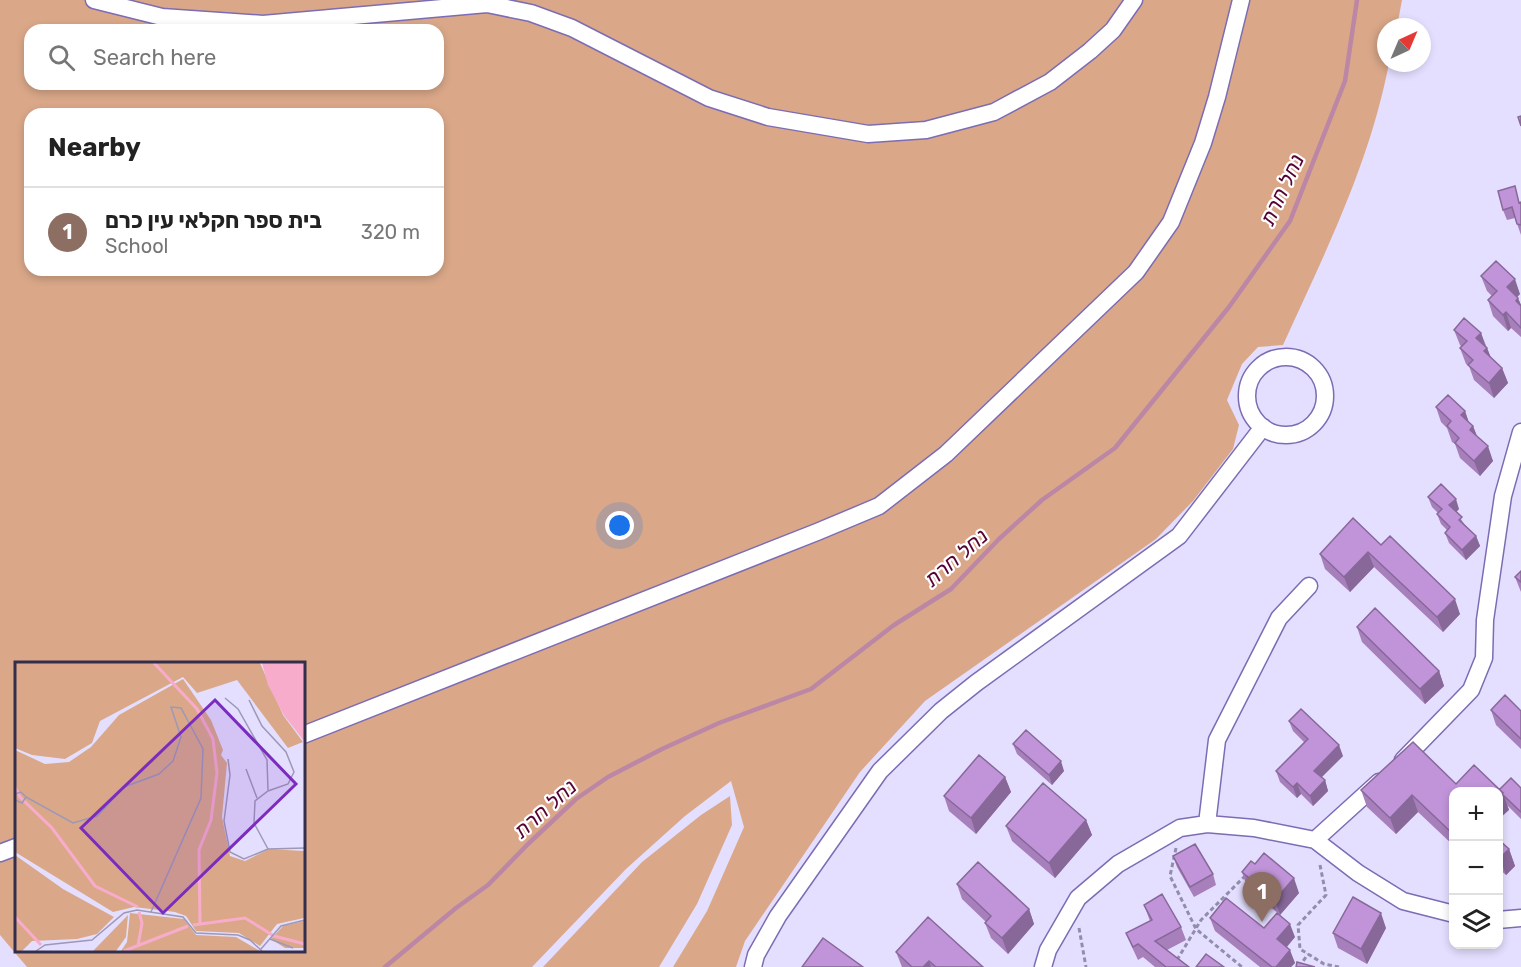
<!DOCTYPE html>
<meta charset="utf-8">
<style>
:root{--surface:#fff;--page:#f6f6f6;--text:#222;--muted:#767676;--line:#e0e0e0;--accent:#797f29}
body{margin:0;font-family:Rubik,Heebo,sans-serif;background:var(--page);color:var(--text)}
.controls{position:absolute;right:18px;bottom:18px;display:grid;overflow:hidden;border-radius:12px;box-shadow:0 3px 9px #0003}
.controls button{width:54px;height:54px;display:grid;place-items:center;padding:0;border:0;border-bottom:2px solid var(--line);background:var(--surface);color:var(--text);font:30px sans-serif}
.compass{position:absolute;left:1377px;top:18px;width:54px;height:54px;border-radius:50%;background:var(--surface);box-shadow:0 3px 9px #0003;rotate:44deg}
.you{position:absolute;left:620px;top:526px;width:21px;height:21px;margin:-15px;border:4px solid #fff;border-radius:50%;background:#1a73e8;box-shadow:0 0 0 9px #1a73e833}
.badge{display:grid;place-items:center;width:39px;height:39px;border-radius:50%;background:var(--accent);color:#fff;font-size:20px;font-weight:700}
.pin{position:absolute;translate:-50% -50px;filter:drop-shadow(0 2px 3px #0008)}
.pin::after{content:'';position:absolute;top:32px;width:21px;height:18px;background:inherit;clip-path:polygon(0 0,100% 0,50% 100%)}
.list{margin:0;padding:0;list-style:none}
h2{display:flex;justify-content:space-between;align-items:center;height:78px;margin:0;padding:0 24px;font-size:26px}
h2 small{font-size:20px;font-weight:400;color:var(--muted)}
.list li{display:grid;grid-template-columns:39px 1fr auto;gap:18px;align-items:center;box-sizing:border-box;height:90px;padding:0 24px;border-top:2px solid var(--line)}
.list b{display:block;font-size:22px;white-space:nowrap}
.list p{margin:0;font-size:20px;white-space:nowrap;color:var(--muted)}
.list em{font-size:20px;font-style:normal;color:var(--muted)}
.icon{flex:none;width:33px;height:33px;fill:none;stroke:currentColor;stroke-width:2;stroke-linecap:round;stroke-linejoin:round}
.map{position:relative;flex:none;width:1521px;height:967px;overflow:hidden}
.search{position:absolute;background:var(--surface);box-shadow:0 3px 9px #0003;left:24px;top:24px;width:420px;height:66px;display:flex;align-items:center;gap:15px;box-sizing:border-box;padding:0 21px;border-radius:18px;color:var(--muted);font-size:22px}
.panel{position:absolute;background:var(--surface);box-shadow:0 3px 9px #0003;left:24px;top:108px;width:420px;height:168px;border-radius:18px}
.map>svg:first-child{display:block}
.green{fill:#daa889;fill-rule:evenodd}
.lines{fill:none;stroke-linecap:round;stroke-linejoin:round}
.stream{stroke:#bc86a5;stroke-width:4.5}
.street-casing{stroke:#7c6cb4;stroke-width:19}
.path{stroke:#928dac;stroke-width:3;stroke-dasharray:4.5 3;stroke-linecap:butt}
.street{stroke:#fff;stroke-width:16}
.wall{fill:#a67fbb}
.shaded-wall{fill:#876899}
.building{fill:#c194da;stroke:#876899;stroke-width:1.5}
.labels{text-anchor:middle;stroke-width:4.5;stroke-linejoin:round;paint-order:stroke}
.water-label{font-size:21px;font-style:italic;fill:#560333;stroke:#fff}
.inset-river{fill:none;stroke:#f7accb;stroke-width:3}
.inset-road{fill:none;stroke:#9e98b8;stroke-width:1.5}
.view{fill:#7b2cbf;fill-opacity:0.15;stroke:#7b2cbf;stroke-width:3}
.inset-edge{fill:none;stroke:#342e4d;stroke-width:3}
</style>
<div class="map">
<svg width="1521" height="967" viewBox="0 0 1521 967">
<rect width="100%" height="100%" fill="#e4dfff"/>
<path class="green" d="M 0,0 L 1402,0 L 1397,27 L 1386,27 L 1386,63 L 1389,63 C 1370,163 1325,253 1283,345 L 1258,347 L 1242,364 L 1227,400 L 1239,425 L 1233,449 L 1193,501 L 1156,539 L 925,701 L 860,772 L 745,941 L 736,967 L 673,967 L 707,911 L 744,827 L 731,781 L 685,816 L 626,869 L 532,967 L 27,967 L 0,935 ZM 30,30 L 438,30 L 438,84 L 30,84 ZM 30,114 L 438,114 L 438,270 L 30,270 ZM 16,664 L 303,664 L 303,950 L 16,950 Z
M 730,796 L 732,825 L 697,904 L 659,967 L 543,967 L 642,862 L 701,815 Z"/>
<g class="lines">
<path class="stream" d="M 385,967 L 456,908 L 488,885 L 528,844 L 576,799 L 608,777 L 662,749 L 719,723 L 811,689 L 894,625 L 951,589 L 999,539 L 1042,500 L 1115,448 L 1229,307 L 1290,221 L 1345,81 L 1357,0"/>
<g class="street-casing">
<path id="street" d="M 94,0 L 162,17 L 263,24 L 487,4 L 531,13 L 572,28 L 709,98 L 768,117 L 868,134 L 926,130 L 994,112 L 1050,82 L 1090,51 L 1113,30 L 1134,0
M1247 396a39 39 0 1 1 78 0a39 39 0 1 1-78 0Z
M 303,735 L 817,532 L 879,506 L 946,454 L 1136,272 L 1171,222 L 1203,143 L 1217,97 L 1241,0
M 1403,760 L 1471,690 L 1484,658 L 1485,620 L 1503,496 L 1521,432
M 1207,824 L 1217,740 L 1279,618 L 1309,586
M 1315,840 L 1379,782
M 0,853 L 16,847
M 1498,920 L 1521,918
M 753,967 L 756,955 L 778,916 L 880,771 L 941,711 L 976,683 L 1179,536 L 1263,427
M 1043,967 L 1048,950 L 1078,898 L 1118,864 L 1180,828 L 1207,824 L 1254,828 L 1315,840 L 1358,873 L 1403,901 L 1454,914"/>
</g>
<path class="path" d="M 1176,848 L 1170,876 L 1196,929 L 1242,967
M 1320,865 L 1326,895 L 1298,925 L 1300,949 L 1324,964 L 1339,967
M 1079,928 L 1086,967
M 1177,960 L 1201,920 L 1246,875
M 1299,967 L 1308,954"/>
<use href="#street" class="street"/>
</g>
<path class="wall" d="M 1521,202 L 1521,235 L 1515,218 L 1507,220 L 1503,210 Z
M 1481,276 L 1520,294 L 1517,297 L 1521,305 L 1521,337 L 1511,328 L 1508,331 L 1493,316 L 1488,300 L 1492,296 L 1487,291 Z
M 1454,330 L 1481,333 L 1491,358 L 1502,368 L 1508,383 L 1494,398 L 1474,380 L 1469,366 L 1466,364 L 1460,348 L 1462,347 L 1460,345 Z
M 1436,407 L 1465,411 L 1469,423 L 1473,426 L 1477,436 L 1493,461 L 1480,476 L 1460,458 L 1455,444 L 1452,442 L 1447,428 L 1441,422 Z
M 1428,497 L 1459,509 L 1456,512 L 1465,525 L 1476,536 L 1480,546 L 1466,560 L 1449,543 L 1445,533 L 1447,530 L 1441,524 L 1437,514 L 1438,513 L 1432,507 Z
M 1381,545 L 1460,614 L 1443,632 L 1374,567 L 1350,592 L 1325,569 L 1320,554 Z
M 1521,571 L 1521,592 L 1515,577 Z
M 1357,627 L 1439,671 L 1444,686 L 1425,704 L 1362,642 Z
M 1491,710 L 1521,711 L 1521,749 L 1496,725 Z
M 1289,721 L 1343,756 L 1321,777 L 1325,780 L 1328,791 L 1313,806 L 1301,794 L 1297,798 L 1280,782 L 1276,771 L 1304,742 L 1293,731 Z
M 1013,744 L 1064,771 L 1052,785 L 1017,754 Z
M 1005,777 L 1011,792 L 976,834 L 949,811 L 944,796 Z
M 1456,784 L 1499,790 L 1521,788 L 1521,819 L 1507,805 L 1509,810 L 1454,792 L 1454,846 L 1418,812 L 1396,834 L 1367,807 L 1361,790 Z
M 1086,820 L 1092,835 L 1055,878 L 1012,841 L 1006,826 Z
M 1498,839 L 1509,849 L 1515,866 L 1506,875 L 1498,868 Z
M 1173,856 L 1213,874 L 1216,885 L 1194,897 L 1177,867 Z
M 1242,872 L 1299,893 L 1280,915 L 1247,887 Z
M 957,884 L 1029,909 L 1034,924 L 1008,954 L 991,938 L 985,923 L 986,922 L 962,899 Z
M 1144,905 L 1181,927 L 1186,940 L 1167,950 L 1189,967 L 1155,967 L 1143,957 L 1138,960 L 1131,945 L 1126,933 L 1150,921 Z
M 1210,918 L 1264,928 L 1295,937 L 1287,947 L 1295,963 L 1291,967 L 1260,967 L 1215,931 Z
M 1386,928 L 1367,964 L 1338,948 L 1333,933 Z
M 896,952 L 983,967 L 902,967 Z"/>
<path class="shaded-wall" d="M 1515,279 L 1520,294 L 1512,302 L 1507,287 Z
M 1518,298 L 1521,305 L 1521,316 L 1516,301 Z
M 1506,312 L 1511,328 L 1508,331 L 1503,315 Z
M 1481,333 L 1486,348 L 1476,338 Z
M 1487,348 L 1493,363 L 1484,351 Z
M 1502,368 L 1508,383 L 1494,398 L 1489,383 Z
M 1465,411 L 1470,426 L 1461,415 Z
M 1473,426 L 1479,442 L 1470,430 Z
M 1488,446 L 1493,461 L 1480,476 L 1474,461 Z
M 1456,499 L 1459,509 L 1453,515 L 1449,505 Z
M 1476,536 L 1480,546 L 1466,560 L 1462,550 Z
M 1368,552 L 1374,567 L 1350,592 L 1344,577 Z
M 1455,599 L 1460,614 L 1443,632 L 1437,617 Z
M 1439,671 L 1444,686 L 1425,704 L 1420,689 Z
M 1339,745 L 1343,756 L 1318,781 L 1314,771 Z
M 1061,761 L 1064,771 L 1052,785 L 1049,775 Z
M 1005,777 L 1011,792 L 976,834 L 971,818 Z
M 1325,780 L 1328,791 L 1313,806 L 1310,796 Z
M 1297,783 L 1301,794 L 1297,798 L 1293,787 Z
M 1503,793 L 1509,810 L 1498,820 L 1498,797 Z
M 1412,795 L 1418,812 L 1396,834 L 1390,818 Z
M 1086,820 L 1092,835 L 1055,878 L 1049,863 Z
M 1509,849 L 1515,866 L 1506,875 L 1500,858 Z
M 1294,878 L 1299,893 L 1280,915 L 1275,900 Z
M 1029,909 L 1034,924 L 1008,954 L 1002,938 Z
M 1381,913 L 1386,928 L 1367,964 L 1361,949 Z
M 1290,924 L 1295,937 L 1282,952 L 1277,939 Z
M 1290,950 L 1295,963 L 1291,967 L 1276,967 Z
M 929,961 L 931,967 L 923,967 Z"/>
<path class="building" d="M 1521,116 L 1521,126 L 1518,117 Z
M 1515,186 L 1519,203 L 1521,202 L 1521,225 L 1517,224 L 1512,207 L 1503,210 L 1498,191 Z
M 1496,261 L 1515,279 L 1507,287 L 1518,298 L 1516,301 L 1521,306 L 1521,328 L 1506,312 L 1503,315 L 1488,300 L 1497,291 L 1481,276 Z
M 1464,318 L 1481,333 L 1476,338 L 1487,348 L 1484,351 L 1502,368 L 1489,383 L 1468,365 L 1473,360 L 1460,348 L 1467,341 L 1454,330 Z
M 1448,395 L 1465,411 L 1461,415 L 1473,426 L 1470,430 L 1488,446 L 1474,461 L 1455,443 L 1459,438 L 1447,426 L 1451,421 L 1436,407 Z
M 1441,484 L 1456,499 L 1449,505 L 1462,517 L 1459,520 L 1476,536 L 1462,550 L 1445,533 L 1450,527 L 1437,514 L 1442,509 L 1428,497 Z
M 1353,518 L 1381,545 L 1390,536 L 1455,599 L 1437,617 L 1368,552 L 1344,577 L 1320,554 Z
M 1521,571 L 1521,582 L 1515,577 Z
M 1375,608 L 1439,671 L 1420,689 L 1357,627 Z
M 1505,695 L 1521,711 L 1521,739 L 1491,710 Z
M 1301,709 L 1339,745 L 1314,771 L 1325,780 L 1310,796 L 1297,783 L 1293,787 L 1276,771 L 1308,739 L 1289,721 Z
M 1026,730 L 1061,761 L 1049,775 L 1013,744 Z
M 1413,742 L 1456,784 L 1474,765 L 1503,793 L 1498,797 L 1498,792 L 1454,792 L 1454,835 L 1412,795 L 1390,818 L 1361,790 Z
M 979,755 L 1005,777 L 971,818 L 944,796 Z
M 1511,778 L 1521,788 L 1521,812 L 1503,795 L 1499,790 Z
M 1043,783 L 1086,820 L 1049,863 L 1006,826 Z
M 1498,839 L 1509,849 L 1500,858 L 1498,857 Z
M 1195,844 L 1213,874 L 1190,887 L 1173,856 Z
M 1264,853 L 1294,878 L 1275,900 L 1242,872 L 1251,861 L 1255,864 Z
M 978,862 L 1029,909 L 1002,938 L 985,923 L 991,916 L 957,884 Z
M 1162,894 L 1181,927 L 1155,941 L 1189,967 L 1166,967 L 1138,944 L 1133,947 L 1126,933 L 1152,920 L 1144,905 Z
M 1353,897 L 1381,913 L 1361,949 L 1333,933 Z
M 1226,898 L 1264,928 L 1277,913 L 1290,924 L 1277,939 L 1290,950 L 1276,967 L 1272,967 L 1210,918 Z
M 928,917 L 983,967 L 936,967 L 929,961 L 923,967 L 912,967 L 896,952 Z
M 823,938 L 863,967 L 802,967 Z
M 1206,954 L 1224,967 L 1196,967 Z
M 1297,962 L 1315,967 L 1296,967 Z"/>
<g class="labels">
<g class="water-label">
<text transform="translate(1282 190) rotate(-65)" y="7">נחל חרת</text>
<text transform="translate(956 558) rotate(-41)" y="7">נחל חרת</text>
<text transform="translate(545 809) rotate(-42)" y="7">נחל חרת</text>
</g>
</g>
<g transform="translate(15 662)">
<rect width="290" height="290" fill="#e4dfff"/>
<path d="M 0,1 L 245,1 L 268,53 L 288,80 L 273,86 L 222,18 L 182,31 L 168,15 L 85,59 L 77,81 L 50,97 L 17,93 L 0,86 ZM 168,17 L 196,58 L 208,88 L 206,93 L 212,101 L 207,155 L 215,194 L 230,199 L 254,187 L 289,189 L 289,256 L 262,262 L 245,284 L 224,271 L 181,269 L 171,254 L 160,250 L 119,245 L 98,250 L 0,190 L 0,88 L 30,102 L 54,100 L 76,85 L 104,53 ZM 0,193 L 48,227 L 99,255 L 82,272 L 62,277 L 17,279 L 7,289 L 0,289 ZM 115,251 L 169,257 L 181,273 L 221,275 L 245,289 L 106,289 L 112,280 ZM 113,253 L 111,275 L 101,289 L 66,289 L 78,289 ZM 289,259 L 289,286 L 270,286 L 256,277 L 268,264 Z" fill="#daa889"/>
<path d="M 247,1 L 289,1 L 289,79 L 268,52 L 253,23 Z" fill="#f7accb"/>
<path class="inset-river" d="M 139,1 L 182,47 L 198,77 L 202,111 L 196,158 L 184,188 L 185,261M 0,125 L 5,135 L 37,166 L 80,224 L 123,245M 0,255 L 26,283M 178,263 L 230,256 L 259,274 L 290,282M 123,284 L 127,261 L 124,250M 109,289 L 173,264"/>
<path class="inset-road" d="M 210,36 L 223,47 L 252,98 L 253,128M 234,38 L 247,64 L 271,90 L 279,110 L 273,122 L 253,129 L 240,139 L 239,161 L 253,187M 213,97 L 215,113 L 209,159 L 215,190 L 229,197 L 253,187 L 290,186M 231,107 L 242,136M 0,132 L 6,130 L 11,135 L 7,141 L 0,138M 11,135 L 58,161 L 82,154 L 109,125 L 144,112 L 158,99 L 166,75 L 156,45 L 166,46 L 188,87 L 186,136 L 136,250M 255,277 L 278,286M 246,287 L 266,264 L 290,258M 21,289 L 30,283 L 77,278 L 109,251 L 122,248 L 168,255 L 181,271 L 223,273 L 235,278 L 247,289"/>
<path class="view" d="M 200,38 L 281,122 L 148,251 L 66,166 Z"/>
<rect width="290" height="290" class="inset-edge"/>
</g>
</svg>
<div class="controls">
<button>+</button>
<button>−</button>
<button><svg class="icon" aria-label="layers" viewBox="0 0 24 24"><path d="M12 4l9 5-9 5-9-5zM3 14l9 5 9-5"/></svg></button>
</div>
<svg class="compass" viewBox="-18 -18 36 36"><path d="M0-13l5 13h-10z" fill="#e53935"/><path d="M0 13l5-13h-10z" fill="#767676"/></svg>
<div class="you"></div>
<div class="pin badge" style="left:1262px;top:922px;background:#8d6e63">1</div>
<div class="search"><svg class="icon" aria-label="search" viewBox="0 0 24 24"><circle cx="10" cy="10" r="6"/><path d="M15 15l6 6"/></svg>Search here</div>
<section class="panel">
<h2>Nearby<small></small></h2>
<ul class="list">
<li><span class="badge" style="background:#8d6e63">1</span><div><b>בית ספר חקלאי עין כרם</b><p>School</p></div><em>320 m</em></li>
</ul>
</section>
</div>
